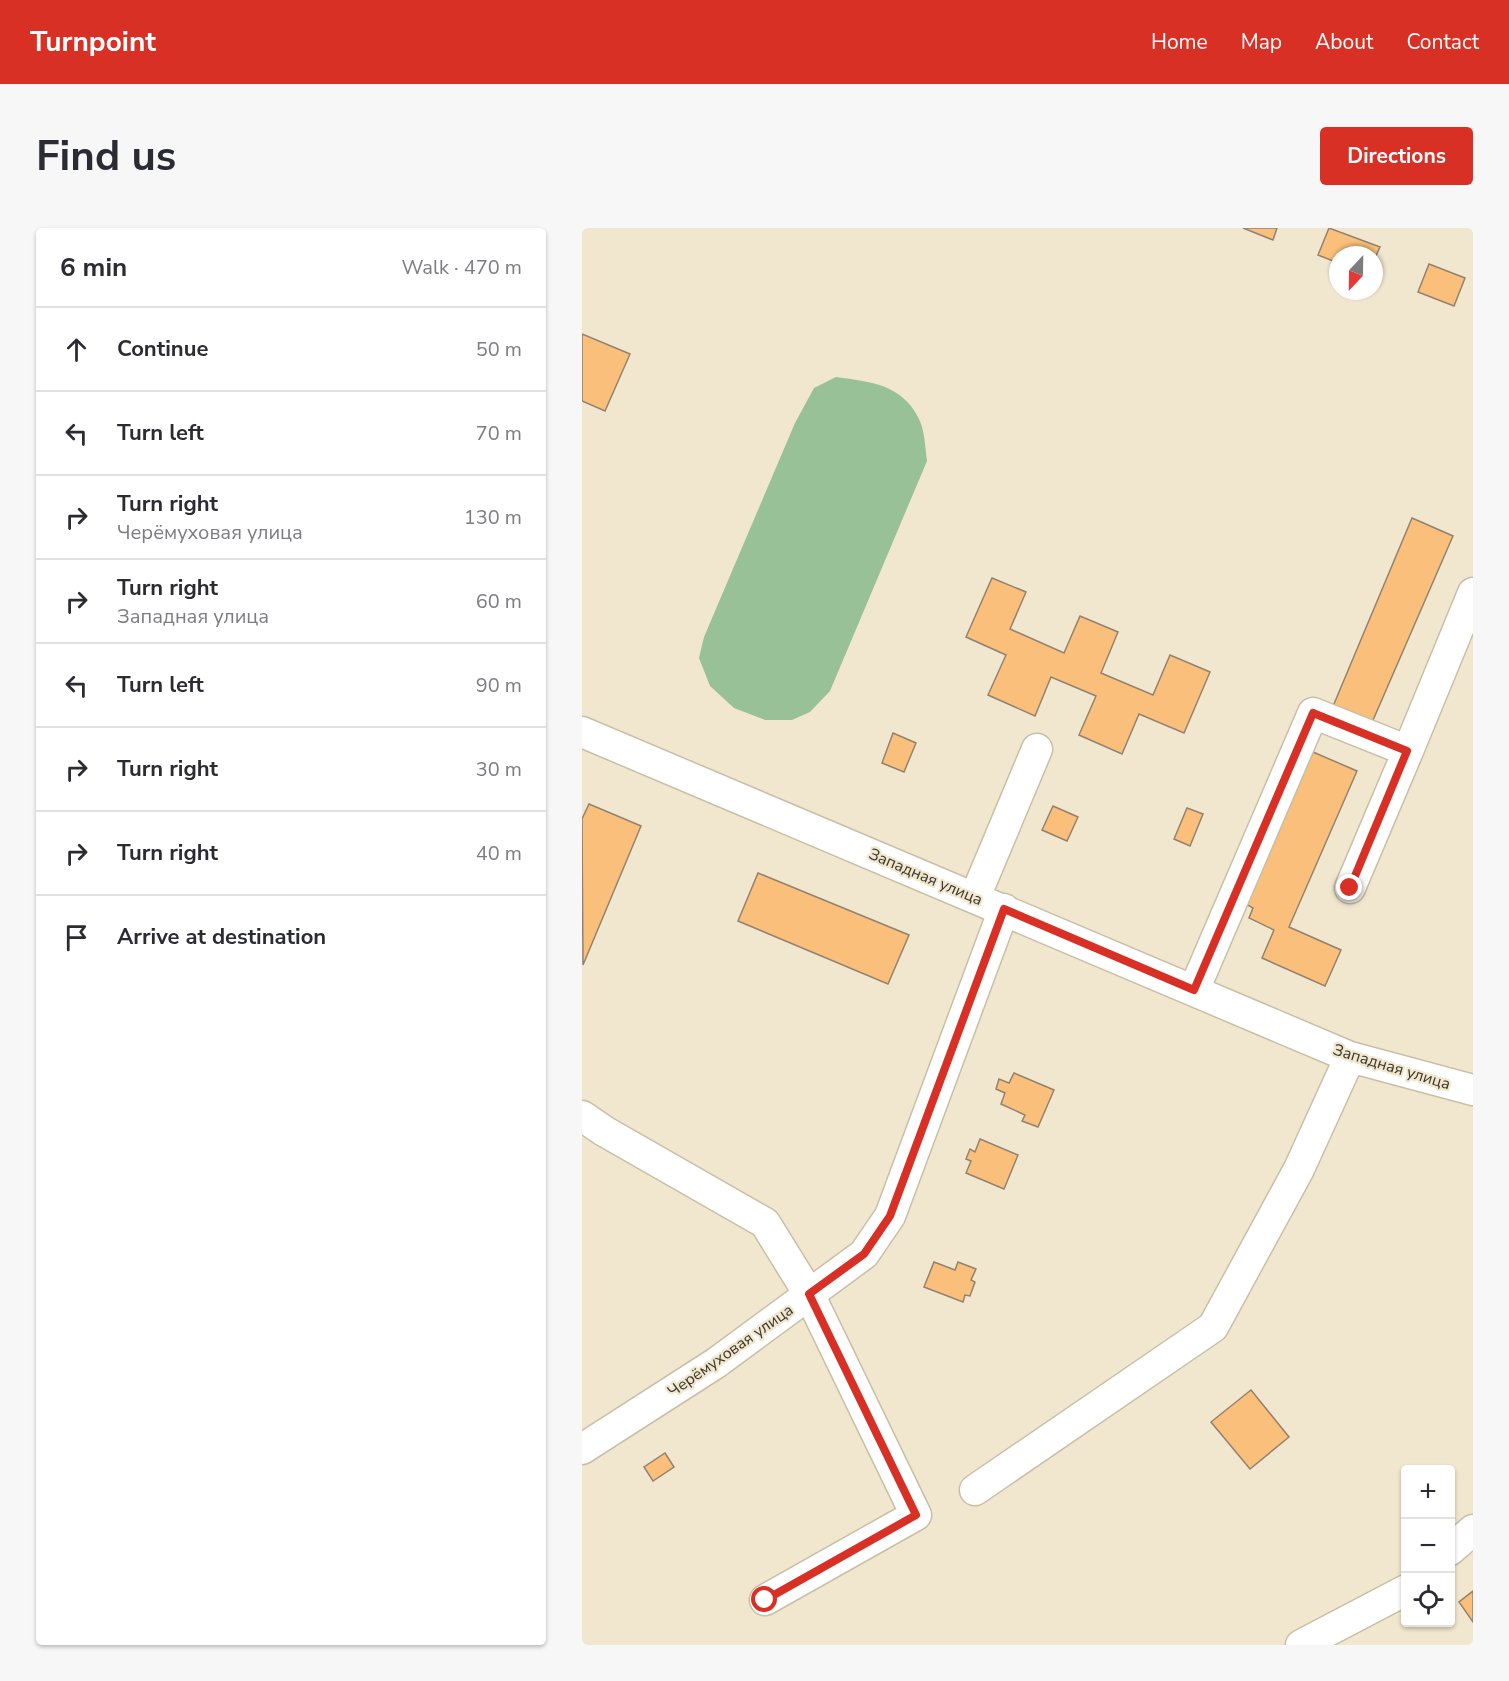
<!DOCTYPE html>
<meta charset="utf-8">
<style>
:root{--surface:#fff;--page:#f7f7f7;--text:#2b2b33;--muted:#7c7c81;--line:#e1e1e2;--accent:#d93025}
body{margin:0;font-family:"Nunito Sans",sans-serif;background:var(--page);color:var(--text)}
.controls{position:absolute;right:18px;bottom:18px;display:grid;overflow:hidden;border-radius:6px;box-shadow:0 2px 4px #0004}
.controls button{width:54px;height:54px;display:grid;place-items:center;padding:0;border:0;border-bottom:2px solid var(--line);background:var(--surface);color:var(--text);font:30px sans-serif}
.compass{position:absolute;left:747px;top:18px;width:54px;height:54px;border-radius:50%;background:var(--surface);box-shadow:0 2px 4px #0004;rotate:202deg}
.stop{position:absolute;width:18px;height:18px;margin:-14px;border:4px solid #d93025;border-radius:50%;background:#fff}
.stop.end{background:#d93025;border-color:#fff;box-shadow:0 2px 6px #0008}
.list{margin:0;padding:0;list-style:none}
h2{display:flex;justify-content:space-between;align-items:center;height:78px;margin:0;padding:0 24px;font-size:26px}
h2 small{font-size:20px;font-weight:400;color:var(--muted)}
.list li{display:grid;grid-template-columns:39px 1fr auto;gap:18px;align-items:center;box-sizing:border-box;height:84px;padding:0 24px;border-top:2px solid var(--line)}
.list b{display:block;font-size:22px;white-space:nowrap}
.list p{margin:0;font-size:20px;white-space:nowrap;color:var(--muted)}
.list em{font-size:20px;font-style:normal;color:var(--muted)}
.icon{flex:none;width:33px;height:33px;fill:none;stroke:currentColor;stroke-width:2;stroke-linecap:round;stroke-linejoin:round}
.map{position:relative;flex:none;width:891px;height:1417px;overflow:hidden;border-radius:6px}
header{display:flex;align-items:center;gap:36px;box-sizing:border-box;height:84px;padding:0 30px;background:var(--accent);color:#fff}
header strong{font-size:28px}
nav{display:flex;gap:33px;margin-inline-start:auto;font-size:21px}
.intro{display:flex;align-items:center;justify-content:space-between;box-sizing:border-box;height:144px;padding:0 36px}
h1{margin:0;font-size:42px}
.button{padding:15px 27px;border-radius:6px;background:var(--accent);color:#fff;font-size:21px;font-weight:700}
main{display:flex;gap:36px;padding:0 36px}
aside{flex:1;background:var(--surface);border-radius:6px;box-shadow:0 2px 4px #0004}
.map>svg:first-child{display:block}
.green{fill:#98c197}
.building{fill:#fac07b;stroke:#93826f;stroke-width:1.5}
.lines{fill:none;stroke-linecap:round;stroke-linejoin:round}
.minor-casing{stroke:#c9bfa7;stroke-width:33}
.minor{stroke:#fff;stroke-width:30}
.route{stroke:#d93025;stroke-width:8}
.labels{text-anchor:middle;stroke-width:4.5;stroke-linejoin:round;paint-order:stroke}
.street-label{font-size:16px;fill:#3b372d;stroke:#f1e6ce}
</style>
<header>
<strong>Turnpoint</strong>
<nav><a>Home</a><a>Map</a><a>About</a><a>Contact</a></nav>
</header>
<div class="intro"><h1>Find us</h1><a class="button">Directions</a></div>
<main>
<aside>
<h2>6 min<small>Walk · 470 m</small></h2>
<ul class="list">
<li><svg class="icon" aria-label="ahead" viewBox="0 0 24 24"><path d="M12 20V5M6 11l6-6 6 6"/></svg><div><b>Continue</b></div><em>50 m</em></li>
<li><svg class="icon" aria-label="left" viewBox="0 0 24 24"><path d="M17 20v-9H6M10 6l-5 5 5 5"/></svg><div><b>Turn left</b></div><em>70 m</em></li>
<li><svg class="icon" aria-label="right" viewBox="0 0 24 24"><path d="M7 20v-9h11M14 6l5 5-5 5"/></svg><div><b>Turn right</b><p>Черёмуховая улица</p></div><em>130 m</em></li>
<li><svg class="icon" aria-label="right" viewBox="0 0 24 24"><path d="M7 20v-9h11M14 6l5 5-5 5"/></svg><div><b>Turn right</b><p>Западная улица</p></div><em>60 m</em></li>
<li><svg class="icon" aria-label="left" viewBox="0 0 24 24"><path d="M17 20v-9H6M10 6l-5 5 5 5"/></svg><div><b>Turn left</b></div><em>90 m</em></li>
<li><svg class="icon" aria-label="right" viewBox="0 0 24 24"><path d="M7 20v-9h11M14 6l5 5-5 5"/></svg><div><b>Turn right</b></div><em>30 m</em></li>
<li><svg class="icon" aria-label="right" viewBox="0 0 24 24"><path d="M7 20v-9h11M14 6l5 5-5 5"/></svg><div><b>Turn right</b></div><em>40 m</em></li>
<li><svg class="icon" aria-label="arrive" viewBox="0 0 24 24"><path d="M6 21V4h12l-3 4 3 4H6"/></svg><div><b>Arrive at destination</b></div></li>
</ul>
</aside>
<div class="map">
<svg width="891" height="1417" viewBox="0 0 891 1417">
<rect width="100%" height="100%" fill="#f1e6ce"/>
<path class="green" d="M 254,149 C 289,154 320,156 337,191 C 343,203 343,220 345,233 L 248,463 L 228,484 L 210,492 L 183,492 L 152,480 L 128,458 L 117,430 L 122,409 L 213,195 L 232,160 Z"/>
<path class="building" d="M 661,0 L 695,0 L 691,12 Z
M 747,0 L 798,19 L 792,32 L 792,27 L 756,27 L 756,35 L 736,27 Z
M 847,36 L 883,50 L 872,78 L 836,64 Z
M 0,106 L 48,126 L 23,183 L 0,173 Z
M 830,290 L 871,308 L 788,499 L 749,483 Z
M 410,350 L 444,364 L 428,401 L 482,425 L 498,388 L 536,404 L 519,445 L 571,467 L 588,427 L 628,444 L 602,505 L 557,486 L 540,526 L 497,507 L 514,468 L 469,449 L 453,488 L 406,467 L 424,427 L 384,409 Z
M 311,505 L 334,515 L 322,544 L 300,535 Z
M 731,524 L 775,543 L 707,699 L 759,722 L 743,758 L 680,730 L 692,702 L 667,690 L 671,680 L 664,676 Z
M 7,576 L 59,598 L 1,737 L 0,591 Z
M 471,578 L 496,589 L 485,613 L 460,602 Z
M 605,580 L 621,586 L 608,618 L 592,611 Z
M 176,645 L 327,707 L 306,756 L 156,693 Z
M 432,845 L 472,862 L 456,899 L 440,893 L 443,887 L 419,876 L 423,865 L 414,861 L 417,851 L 427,855 Z
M 398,911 L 436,927 L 422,961 L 384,945 L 389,933 L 384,931 L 388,921 L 393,924 Z
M 352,1034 L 373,1042 L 376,1034 L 394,1041 L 389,1052 L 393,1054 L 388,1068 L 383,1067 L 381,1074 L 342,1059 Z
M 669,1162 L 707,1209 L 668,1241 L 629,1194 Z
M 83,1225 L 92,1239 L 71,1253 L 62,1239 Z
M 891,1363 L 891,1394 L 877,1374 Z"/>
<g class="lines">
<g class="minor-casing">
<path id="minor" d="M 0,504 L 768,829 L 891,862
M 768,660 L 826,523
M 393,669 L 455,521
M 612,762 L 731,485 L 826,523 L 891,365
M 0,888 L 22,903 L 183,995 L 227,1066 L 334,1287 L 183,1372
M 0,1221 L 134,1135 L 282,1026 L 308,988 L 422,681
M 393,1262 L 631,1099 L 717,941 L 768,829
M 868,1322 L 891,1302
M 719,1417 L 824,1362"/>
</g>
<use href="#minor" class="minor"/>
</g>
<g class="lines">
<path class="route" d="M 183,1372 L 334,1287 L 227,1066 L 282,1026 L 308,988 L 422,681 L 612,762 L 731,485 L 825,523 L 768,660"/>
</g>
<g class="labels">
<g class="street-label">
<text transform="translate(344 648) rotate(23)" y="6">Западная улица</text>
<text transform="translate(810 838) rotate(17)" y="6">Западная улица</text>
<text transform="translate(148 1122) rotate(-35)" y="6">Черёмуховая улица</text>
</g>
</g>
</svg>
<div class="controls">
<button>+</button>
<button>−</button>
<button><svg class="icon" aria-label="locate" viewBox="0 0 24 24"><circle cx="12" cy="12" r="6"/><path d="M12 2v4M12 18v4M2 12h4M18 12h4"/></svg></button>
</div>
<svg class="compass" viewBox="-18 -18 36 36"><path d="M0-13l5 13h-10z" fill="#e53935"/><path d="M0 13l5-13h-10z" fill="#7c7c81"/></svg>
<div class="stop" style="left:183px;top:1372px"></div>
<div class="stop end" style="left:768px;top:660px"></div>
</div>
</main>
